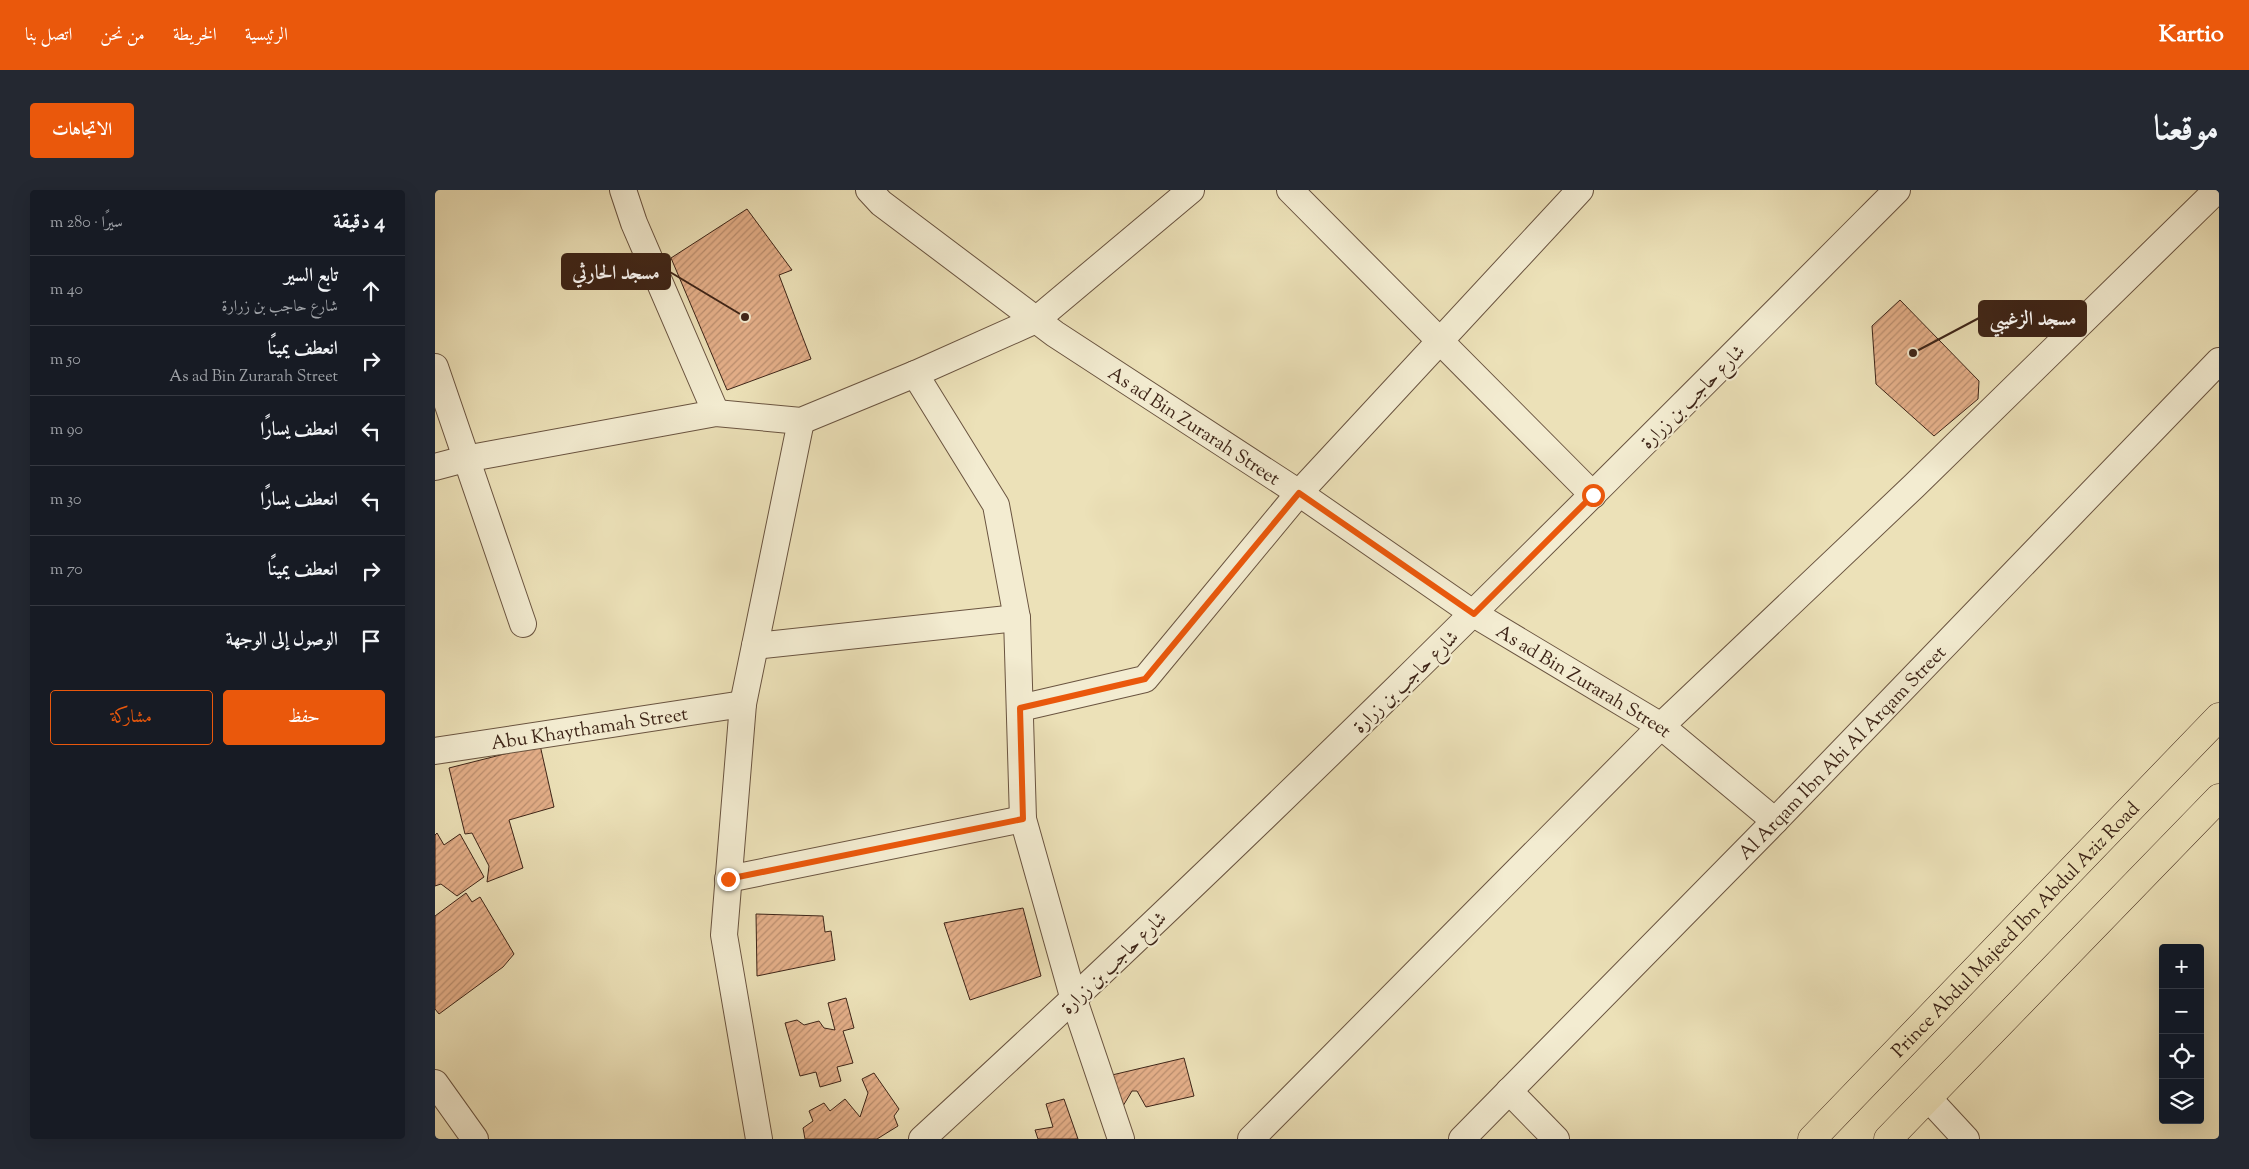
<!DOCTYPE html>
<html lang="ar">
<meta charset="utf-8">
<style>
:root{--surface:#171b24;--page:#242831;--text:#f1f3f6;--muted:#9ea1a6;--line:#363941;--accent:#ea580c}
body{margin:0;font-family:"Sorts Mill Goudy",Amiri,serif;background:var(--page);color:var(--text);direction:rtl}
.controls{position:absolute;right:15px;bottom:15px;display:grid;overflow:hidden;border-radius:5px;box-shadow:0 5px 20px #0002}
.controls button{width:45px;height:45px;display:grid;place-items:center;padding:0;border:0;border-bottom:1px solid var(--line);background:var(--surface);color:var(--text);font:25px sans-serif}
.stop{position:absolute;width:15px;height:15px;margin:-11px;border:4px solid #ea580c;border-radius:50%;background:#fff}
.stop.end{background:#ea580c;border-color:#fff;box-shadow:0 1px 5px #0008}
.list{margin:0;padding:0;list-style:none}
h2{display:flex;justify-content:space-between;align-items:center;height:65px;margin:0;padding:0 20px;font-size:21px}
h2 small{font-size:16px;font-weight:400;color:var(--muted)}
.list li{display:grid;grid-template-columns:32px 1fr auto;gap:15px;align-items:center;box-sizing:border-box;height:70px;padding:0 20px;border-top:1px solid var(--line)}
.list b{display:block;font-size:19px;white-space:nowrap}
.list p{margin:0;font-size:16px;white-space:nowrap;color:var(--muted)}
.list em{font-size:16px;font-style:normal;color:var(--muted)}
.actions{display:flex;gap:10px;padding:15px 20px}
.actions a{flex:1;padding:11px 0;border:1px solid var(--accent);border-radius:5px;text-align:center;font-size:18px;color:var(--accent)}
.actions .main{background:var(--accent);color:#fff}
.icon{flex:none;width:28px;height:28px;fill:none;stroke:currentColor;stroke-width:2;stroke-linecap:round;stroke-linejoin:round}
.map{position:relative;flex:none;width:1784px;height:949px;overflow:hidden;direction:ltr;border-radius:5px}
header{display:flex;align-items:center;gap:30px;box-sizing:border-box;height:70px;padding:0 25px;background:var(--accent);color:#fff}
header strong{font-size:24px}
nav{display:flex;gap:28px;margin-inline-start:auto;font-size:18px}
.intro{display:flex;align-items:center;justify-content:space-between;box-sizing:border-box;height:120px;padding:0 30px}
h1{margin:0;font-size:35px}
.button{padding:12px 22px;border-radius:5px;background:var(--accent);color:#fff;font-size:18px;font-weight:700}
main{display:flex;gap:30px;padding:0 30px}
aside{flex:1;background:var(--surface);border-radius:5px;box-shadow:0 5px 20px #0002}
.map>svg:first-child{display:block}
.building{fill:url(#building-hatch);stroke:#3e2518}
.lines{fill:none;stroke-linecap:round;stroke-linejoin:round}
.minor-casing{stroke:#6a5440;stroke-width:28}
.major-casing{stroke:#3e2518;stroke-width:29}
.minor{stroke:#f3ecd1;stroke-width:26}
.major{stroke:#ece1b8;stroke-width:28}
.route{stroke:#ea580c;stroke-width:6}
.labels{text-anchor:middle;stroke-width:4.5;stroke-linejoin:round;paint-order:stroke}
.street-label{font-size:19px;fill:#3e2518;stroke:#f3ecd1}
.leader{fill:none;stroke:#3e2518;stroke-width:2}
.callout-dot{fill:#3e2518;stroke:#f3ecd1;stroke-width:2}
.callout{fill:#3e2518;stroke:#3e2518;stroke-width:2}
.callout-label{font-size:20px;text-anchor:middle;font-weight:bold;fill:#fff}
</style>
<header>
<strong>Kartio</strong>
<nav><a>الرئيسية</a><a>الخريطة</a><a>من نحن</a><a>اتصل بنا</a></nav>
</header>
<div class="intro"><h1>موقعنا</h1><a class="button">الاتجاهات</a></div>
<main>
<div class="map">
<svg width="1784" height="949" viewBox="0 0 1784 949">
<defs>
<pattern id="building-hatch" width="6" height="6" patternUnits="userSpaceOnUse" patternTransform="scale(1.25)"><rect width="6" height="6" fill="#e4af89"/><path d="M-1 1l2-2M0 6l6-6M5 7l2-2" fill="none" stroke="#ba8e6f"/></pattern>
</defs>
<rect width="100%" height="100%" fill="#ece1b8"/>
<filter id="stains"><feTurbulence type="fractalNoise" baseFrequency=".004" numOctaves="4"/><feColorMatrix values="0 0 0 0 .2 0 0 0 0 .09 0 0 0 0 .02 0 0 0 .5 -.17"/></filter>
<radialGradient id="worn" r=".72"><stop offset=".6" stop-color="#630" stop-opacity="0"/><stop offset="1" stop-color="#630" stop-opacity=".3"/></radialGradient>
<path class="building" d="M 312,19 L 357,80 L 344,85 L 376,169 L 292,200 L 236,68 Z
M 1465,110 L 1544,191 L 1543,209 L 1499,246 L 1441,194 L 1437,136 Z
M 105,555 L 119,617 L 74,630 L 88,678 L 52,692 L 54,676 L 37,643 L 30,644 L 14,578 Z
M 2,643 L 9,655 L 25,644 L 49,687 L 22,706 L 6,694 L 0,696 L 0,645 Z
M 31,703 L 37,712 L 45,707 L 79,764 L 68,777 L 4,824 L 0,819 L 0,726 Z
M 588,718 L 606,786 L 535,810 L 509,733 Z
M 321,724 L 388,726 L 390,742 L 396,741 L 400,770 L 322,786 Z
M 411,808 L 419,838 L 408,841 L 418,873 L 402,877 L 406,891 L 385,897 L 381,882 L 365,886 L 350,833 L 362,830 L 369,835 L 384,831 L 389,838 L 400,840 L 393,813 Z
M 749,868 L 759,906 L 711,917 L 702,901 L 697,901 L 685,921 L 677,885 Z
M 439,883 L 464,919 L 459,926 L 463,936 L 442,949 L 370,949 L 368,938 L 378,931 L 374,921 L 389,913 L 395,921 L 410,909 L 425,927 L 433,903 L 427,889 Z
M 629,909 L 643,949 L 603,949 L 600,940 L 618,937 L 611,914 Z"/>
<g class="lines">
<g class="minor-casing">
<g id="minor">
<path d="M 188,0 L 199,33 L 281,223"/>
<path id="s1" d="M 434,0 L 446,13 L 620,144 L 864,303 L 1039,424 L 1226,536 L 1340,631"/>
<path d="M 855,0 L 1158,305"/>
<path d="M 0,177 L 88,434"/>
<path d="M 480,184 L 561,315 L 582,428 L 588,629 L 639,810 L 686,949"/>
<path d="M 0,277 L 30,269 L 281,223 L 366,231 L 480,184 L 601,130 L 756,0"/>
<path d="M 320,456 L 582,428"/>
<path d="M 585,518 L 710,489 L 864,303 L 1145,0"/>
<path id="s2" d="M 0,561 L 308,514"/>
<path d="M 293,689 L 588,629"/>
<path d="M 0,893 L 40,949"/>
<path d="M 1074,901 L 1121,949"/>
<path d="M 1493,908 L 1531,949"/>
<path d="M 324,949 L 289,745 L 308,514 L 366,231"/>
<path d="M 487,949 C 822,643 1142,321 1462,0"/>
<path d="M 816,949 L 1226,536 L 1479,296 L 1782,0"/>
<path id="s3" d="M 1027,949 L 1340,631 L 1784,171"/>
</g>
</g>
<g class="major-casing">
<g id="major">
<path id="s4" d="M 1377,949 L 1784,527"/>
<path d="M 1453,949 L 1784,608"/>
</g>
</g>
<use href="#minor" class="minor"/>
<use href="#major" class="major"/>
</g>
<g class="lines">
<path class="route" d="M 293,689 L 588,629 L 585,518 L 710,489 L 864,303 L 1039,424 L 1158,305"/>
</g>
<g class="labels">
<g class="street-label">
<text transform="translate(1257 206) rotate(-45)" y="7">شارع حاجب بن زرارة</text>
<text dy="7" stroke="none"><textPath href="#s1" startOffset="402">As ad Bin Zurarah Street</textPath></text>
<text transform="translate(970 491) rotate(-44)" y="7">شارع حاجب بن زرارة</text>
<text dy="7" stroke="none"><textPath href="#s1" startOffset="868">As ad Bin Zurarah Street</textPath></text>
<text dy="7" stroke="none"><textPath href="#s2" startOffset="156">Abu Khaythamah Street</textPath></text>
<text dy="7" stroke="none"><textPath href="#s3" startOffset="542">Al Arqam Ibn Abi Al Arqam Street</textPath></text>
<text dy="7" stroke="none"><textPath href="#s4" startOffset="292">Prince Abdul Majeed Ibn Abdul Aziz Road</textPath></text>
<text transform="translate(678 772) rotate(-44)" y="7">شارع حاجب بن زرارة</text>
</g>
</g>
<path class="leader" d="M310 127L235 82M1478 163L1544 128"/>
<g class="callout-dot">
<circle cx="310" cy="127" r="5"/>
<circle cx="1478" cy="163" r="5"/>
</g>
<g class="callout">
<rect x="127" y="64" width="108" height="35" rx="5"/>
<rect x="1544" y="111" width="107" height="35" rx="5"/>
</g>
<g class="callout-label">
<text x="181" y="89">مسجد الحارثي</text>
<text x="1598" y="135">مسجد الزغيبي</text>
</g>
<rect width="100%" height="100%" filter="url(#stains)"/>
<rect width="100%" height="100%" fill="url(#worn)"/>
</svg>
<div class="controls">
<button>+</button>
<button>−</button>
<button><svg class="icon" aria-label="locate" viewBox="0 0 24 24"><circle cx="12" cy="12" r="6"/><path d="M12 2v4M12 18v4M2 12h4M18 12h4"/></svg></button>
<button><svg class="icon" aria-label="layers" viewBox="0 0 24 24"><path d="M12 4l9 5-9 5-9-5zM3 14l9 5 9-5"/></svg></button>
</div>
<div class="stop" style="left:1158px;top:305px"></div>
<div class="stop end" style="left:293px;top:689px"></div>
</div>
<aside>
<h2>4 دقيقة<small>سيرًا · 280 m</small></h2>
<ul class="list">
<li><svg class="icon" aria-label="ahead" viewBox="0 0 24 24"><path d="M12 20V5M6 11l6-6 6 6"/></svg><div><b>تابع السير</b><p>شارع حاجب بن زرارة</p></div><em>40 m</em></li>
<li><svg class="icon" aria-label="right" viewBox="0 0 24 24"><path d="M7 20v-9h11M14 6l5 5-5 5"/></svg><div><b>انعطف يمينًا</b><p>As ad Bin Zurarah Street</p></div><em>50 m</em></li>
<li><svg class="icon" aria-label="left" viewBox="0 0 24 24"><path d="M17 20v-9H6M10 6l-5 5 5 5"/></svg><div><b>انعطف يسارًا</b></div><em>90 m</em></li>
<li><svg class="icon" aria-label="left" viewBox="0 0 24 24"><path d="M17 20v-9H6M10 6l-5 5 5 5"/></svg><div><b>انعطف يسارًا</b></div><em>30 m</em></li>
<li><svg class="icon" aria-label="right" viewBox="0 0 24 24"><path d="M7 20v-9h11M14 6l5 5-5 5"/></svg><div><b>انعطف يمينًا</b></div><em>70 m</em></li>
<li><svg class="icon" aria-label="arrive" viewBox="0 0 24 24"><path d="M6 21V4h12l-3 4 3 4H6"/></svg><div><b>الوصول إلى الوجهة</b></div></li>
</ul>
<div class="actions"><a class="main">حفظ</a><a>مشاركة</a></div>
</aside>
</main>
